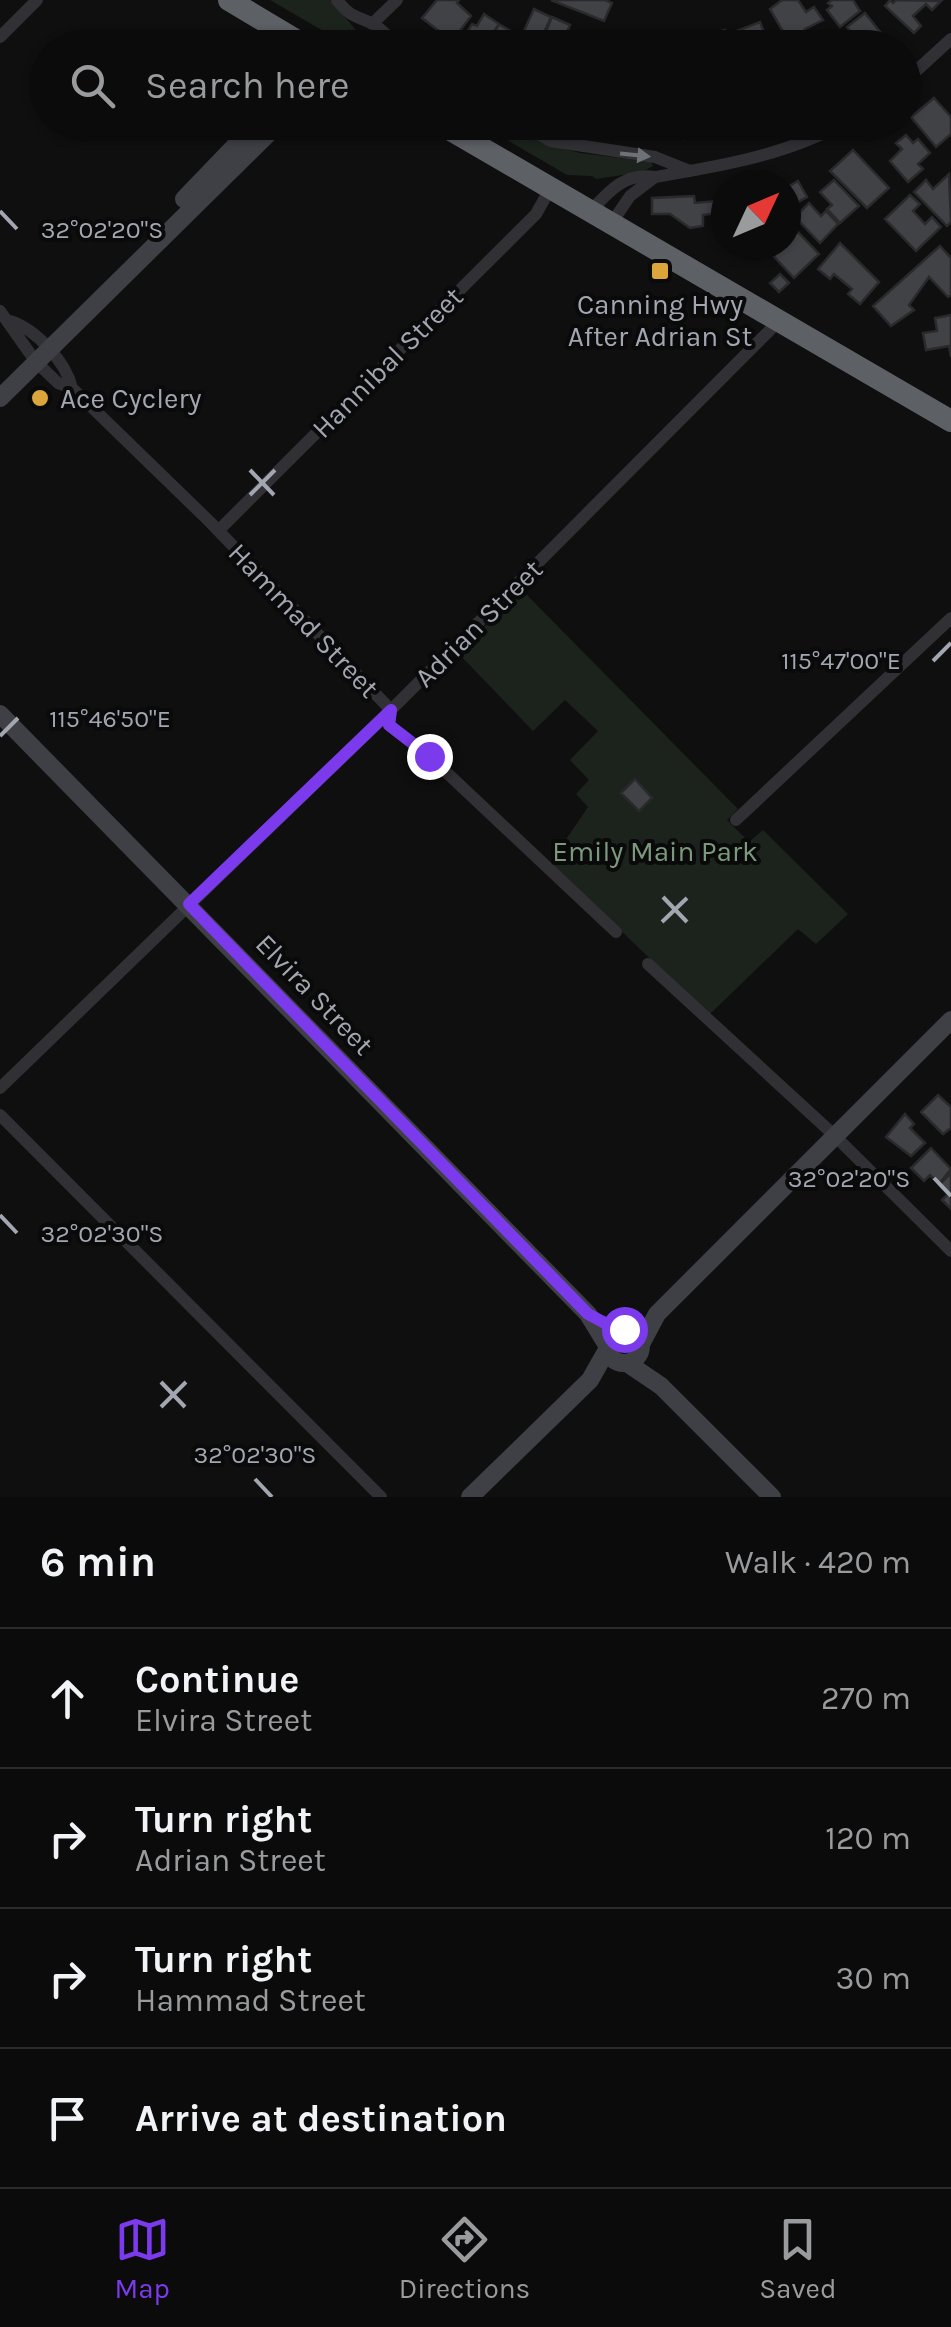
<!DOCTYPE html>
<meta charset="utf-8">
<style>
:root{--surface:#0b0b0c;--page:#19191a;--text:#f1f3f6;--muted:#9a9b9d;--line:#2b2b2d;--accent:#7c3aed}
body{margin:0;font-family:Karla,sans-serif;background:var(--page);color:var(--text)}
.compass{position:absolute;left:711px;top:170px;width:90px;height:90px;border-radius:50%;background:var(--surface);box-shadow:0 2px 8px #0004;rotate:46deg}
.stop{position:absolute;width:30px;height:30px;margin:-22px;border:8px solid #7c3aed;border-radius:50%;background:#fff}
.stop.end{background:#7c3aed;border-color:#fff;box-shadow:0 2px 10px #0008}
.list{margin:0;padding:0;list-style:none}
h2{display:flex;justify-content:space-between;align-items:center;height:130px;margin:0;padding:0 40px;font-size:42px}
h2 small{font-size:32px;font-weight:400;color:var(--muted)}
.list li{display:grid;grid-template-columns:65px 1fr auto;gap:30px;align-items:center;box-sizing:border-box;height:140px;padding:0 40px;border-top:2px solid var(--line)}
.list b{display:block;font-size:38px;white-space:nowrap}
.list p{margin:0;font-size:32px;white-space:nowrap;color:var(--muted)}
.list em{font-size:32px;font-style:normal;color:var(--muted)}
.icon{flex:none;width:55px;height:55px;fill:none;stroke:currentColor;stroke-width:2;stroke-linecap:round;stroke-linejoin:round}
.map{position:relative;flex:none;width:951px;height:1497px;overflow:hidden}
.search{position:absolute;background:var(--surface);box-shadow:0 2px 8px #0004;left:30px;right:30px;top:30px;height:110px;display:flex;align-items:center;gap:25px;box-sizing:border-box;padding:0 35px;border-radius:55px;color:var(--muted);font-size:38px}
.sheet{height:690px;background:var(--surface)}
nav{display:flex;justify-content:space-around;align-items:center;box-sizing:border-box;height:140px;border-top:2px solid var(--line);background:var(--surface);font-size:28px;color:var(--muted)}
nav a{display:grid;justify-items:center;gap:5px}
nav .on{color:var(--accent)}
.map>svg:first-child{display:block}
.green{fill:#1c231d}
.building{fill:#414246;stroke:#2a2a2c;stroke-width:2.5}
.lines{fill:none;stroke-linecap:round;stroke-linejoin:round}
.street{stroke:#313135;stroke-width:12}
.secondary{stroke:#3f4045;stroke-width:18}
.highway{stroke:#5d6065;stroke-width:22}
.oneway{fill:#6f7179}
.route{stroke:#7c3aed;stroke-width:12}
.ticks{fill:none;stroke:#a2a6b0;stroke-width:4}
.poi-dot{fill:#dca53c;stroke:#0a0a0b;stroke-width:4}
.labels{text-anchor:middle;stroke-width:8;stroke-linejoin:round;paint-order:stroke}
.poi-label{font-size:28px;fill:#a2a6b0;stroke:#0a0a0b}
.street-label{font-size:28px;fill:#a2a6b0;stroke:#0a0a0b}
.park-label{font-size:28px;fill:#7b997c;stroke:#0a0a0b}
.ticks-label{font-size:25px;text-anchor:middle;fill:#a2a6b0;stroke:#0a0a0b;stroke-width:8;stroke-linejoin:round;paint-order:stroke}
</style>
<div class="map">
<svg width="951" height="1497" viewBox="0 0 951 1497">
<rect width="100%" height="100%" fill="#0f0f10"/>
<path class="green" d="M 270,0 L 330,0 L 356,30 L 390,47 L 351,47 Z
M 478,123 L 502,123 L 541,143 L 580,153 L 651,162 L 653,166 L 642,172 L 596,179 L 592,176 L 567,175 Z
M 522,590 L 738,809 L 727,820 L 749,842 L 763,830 L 848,914 L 816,944 L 798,929 L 709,1015 L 550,863 L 588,807 L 576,794 L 589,780 L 570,760 L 598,731 L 565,700 L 533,731 L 458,653 Z"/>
<path class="building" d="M 437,0 L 459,0 L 457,3 L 471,16 L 447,48 L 441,48 L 432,41 L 439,31 L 422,18 Z
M 551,0 L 605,0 L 612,3 L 604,21 Z
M 782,0 L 798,0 L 806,12 L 814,7 L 823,20 L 805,29 L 807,31 L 793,41 L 796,45 L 792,48 L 785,42 L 788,40 L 770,9 Z
M 832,0 L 853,0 L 860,11 L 840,27 L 827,10 L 832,6 L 828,3 Z
M 890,0 L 893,3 L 896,0 L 941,1 L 932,10 L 926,4 L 913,16 L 921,26 L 914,33 L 885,6 Z
M 534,9 L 551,17 L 537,48 L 521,48 L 518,44 Z
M 865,13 L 885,38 L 873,48 L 856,48 L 853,43 L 857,40 L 847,27 Z
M 484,14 L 499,24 L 483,48 L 466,48 L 470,41 L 464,37 L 472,24 L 477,26 Z
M 552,17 L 570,25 L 560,48 L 539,48 Z
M 760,22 L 770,48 L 738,48 L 734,32 Z
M 499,24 L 514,33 L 506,45 L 510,48 L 485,48 Z
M 725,30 L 729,46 L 726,48 L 694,48 L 692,38 Z
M 651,32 L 676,34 L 675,48 L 651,48 Z
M 194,34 L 201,38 L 205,34 L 211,41 L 208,44 L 211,48 L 180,48 Z
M 572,34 L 600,44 L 599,48 L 568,48 Z
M 934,98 L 951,117 L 951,134 L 936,147 L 911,117 Z
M 653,122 L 692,122 L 693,138 L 684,139 L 683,124 L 654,125 Z
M 906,135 L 913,143 L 918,139 L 930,153 L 918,164 L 923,169 L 908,182 L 890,161 L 902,149 L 896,143 Z
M 853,150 L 889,188 L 867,208 L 830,171 Z
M 949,174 L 951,222 L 947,226 L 914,192 L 926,180 L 933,189 Z
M 834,180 L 859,206 L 840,223 L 827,209 L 832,205 L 820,192 Z
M 798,181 L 807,197 L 786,209 L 786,188 Z
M 910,195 L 920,204 L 913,211 L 925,224 L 932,217 L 941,227 L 916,251 L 885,219 Z
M 694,196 L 695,203 L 716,201 L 717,213 L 703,215 L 703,226 L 690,228 L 670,214 L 652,214 L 652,198 Z
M 809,203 L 821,216 L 826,211 L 838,224 L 820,243 L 795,217 Z
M 798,232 L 819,254 L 794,278 L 767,249 L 772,245 L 786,245 L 786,240 Z
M 840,243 L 879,282 L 860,304 L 848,294 L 852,289 L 834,274 L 830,279 L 818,269 Z
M 940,246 L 951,258 L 951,295 L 948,297 L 929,277 L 909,305 L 914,310 L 891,326 L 873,306 Z
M 780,274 L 789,283 L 779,292 L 770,283 Z
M 951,315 L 951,357 L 949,346 L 926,350 L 923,333 L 937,331 L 935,318 Z
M 635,779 L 652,798 L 639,811 L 621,793 Z
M 938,1095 L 951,1107 L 951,1128 L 943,1134 L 921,1112 Z
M 905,1114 L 914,1124 L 910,1128 L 925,1143 L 911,1156 L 886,1137 Z
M 931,1148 L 951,1169 L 939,1184 L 930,1175 L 924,1181 L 911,1168 Z
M 951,1173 L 951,1209 L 942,1200 L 948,1194 L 939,1185 Z"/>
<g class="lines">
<path class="street" d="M 337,0 C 351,18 355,15 373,24 C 382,29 392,40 400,48
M 372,24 L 397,0
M 0,37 L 37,0
M 904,82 L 951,39
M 513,122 L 551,141 L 655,157 L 690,171
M 590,212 C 609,191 625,172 655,177 C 720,166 788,155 845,122
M 611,224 L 630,196 L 655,177
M 0,311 L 36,362 L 58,383 L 72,388 L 210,522 L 391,710 L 389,725 L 429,756 L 616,932
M 10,321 C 36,329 66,362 72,388
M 219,530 L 536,214 L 550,189
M 736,820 L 951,618
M 648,964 L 834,1135 L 951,1251
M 0,1088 L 391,710 L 779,321
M 0,1115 L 381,1497"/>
<path class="secondary" d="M 184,199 L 258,122
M 0,398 L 280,122
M 0,714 L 588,1314 L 607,1345
M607 1346a17 17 0 1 1 34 0a17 17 0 1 1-34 0Z
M 641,1344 L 657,1314 L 951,1020
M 627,1363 L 661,1386 L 772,1497
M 470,1497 L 590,1380 L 607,1350"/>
<path class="highway" d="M 229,0 L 309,48
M 437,122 L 951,421"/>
</g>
<defs><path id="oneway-solid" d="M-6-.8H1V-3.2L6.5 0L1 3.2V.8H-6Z" transform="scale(2.5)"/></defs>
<use class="oneway" href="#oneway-solid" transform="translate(635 155) rotate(6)"/>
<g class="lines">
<path class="route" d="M 429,756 L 389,725 L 391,710 L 189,904 L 588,1314 L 618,1330 L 624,1329"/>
</g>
<path class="ticks" d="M 0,211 L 17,229M 250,470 L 274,495M 250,495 L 275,470M 933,661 L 951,643M 0,736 L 18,718M 663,897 L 687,922M 662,922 L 687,898M 934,1178 L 951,1196M 0,1215 L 17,1233M 161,1382 L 185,1407M 161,1407 L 186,1382M 255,1479 L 272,1497"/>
<g class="poi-dot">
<rect x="650" y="261" width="20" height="20" rx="5"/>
<circle cx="40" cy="398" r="10"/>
</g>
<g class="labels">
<g class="poi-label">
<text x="660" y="314">Canning Hwy<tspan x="660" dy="32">After Adrian St</tspan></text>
<text x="60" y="408" text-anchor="start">Ace Cyclery</text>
</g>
<g class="street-label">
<text transform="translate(387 362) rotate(-45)" y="10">Hannibal Street</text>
<text transform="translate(304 620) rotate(46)" y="10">Hammad Street</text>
<text transform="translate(478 623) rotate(-45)" y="10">Adrian Street</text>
<text transform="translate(315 994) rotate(46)" y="10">Elvira Street</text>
</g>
<g class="park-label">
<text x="655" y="861">Emily Main Park</text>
</g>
</g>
<g class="ticks-label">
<text x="102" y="238">32°02'20"S</text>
<text x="841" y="669">115°47'00"E</text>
<text x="110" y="727">115°46'50"E</text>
<text x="849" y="1187">32°02'20"S</text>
<text x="102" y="1242">32°02'30"S</text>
<text x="255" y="1463">32°02'30"S</text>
</g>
</svg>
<svg class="compass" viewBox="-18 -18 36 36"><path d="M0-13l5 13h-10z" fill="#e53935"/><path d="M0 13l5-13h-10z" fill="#9a9b9d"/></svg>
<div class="stop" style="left:624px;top:1329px"></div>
<div class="stop end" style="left:429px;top:756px"></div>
<div class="search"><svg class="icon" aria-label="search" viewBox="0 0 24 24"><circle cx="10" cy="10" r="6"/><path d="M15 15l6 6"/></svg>Search here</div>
</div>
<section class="sheet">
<h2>6 min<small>Walk · 420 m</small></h2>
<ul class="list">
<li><svg class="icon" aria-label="ahead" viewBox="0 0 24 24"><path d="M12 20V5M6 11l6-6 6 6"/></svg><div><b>Continue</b><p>Elvira Street</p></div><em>270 m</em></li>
<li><svg class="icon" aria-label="right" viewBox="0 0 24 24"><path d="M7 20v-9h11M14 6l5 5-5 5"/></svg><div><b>Turn right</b><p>Adrian Street</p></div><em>120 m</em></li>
<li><svg class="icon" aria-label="right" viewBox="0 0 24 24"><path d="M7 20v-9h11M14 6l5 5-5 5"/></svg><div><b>Turn right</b><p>Hammad Street</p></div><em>30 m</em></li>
<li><svg class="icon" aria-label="arrive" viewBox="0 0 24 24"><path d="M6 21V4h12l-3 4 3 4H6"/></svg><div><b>Arrive at destination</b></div></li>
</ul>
</section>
<nav>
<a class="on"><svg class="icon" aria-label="map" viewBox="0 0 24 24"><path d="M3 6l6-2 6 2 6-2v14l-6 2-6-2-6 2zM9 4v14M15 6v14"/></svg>Map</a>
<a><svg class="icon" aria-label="directions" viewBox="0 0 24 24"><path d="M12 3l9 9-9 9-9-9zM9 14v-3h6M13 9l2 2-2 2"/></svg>Directions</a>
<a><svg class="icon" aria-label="saved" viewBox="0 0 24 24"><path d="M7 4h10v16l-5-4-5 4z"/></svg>Saved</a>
</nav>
